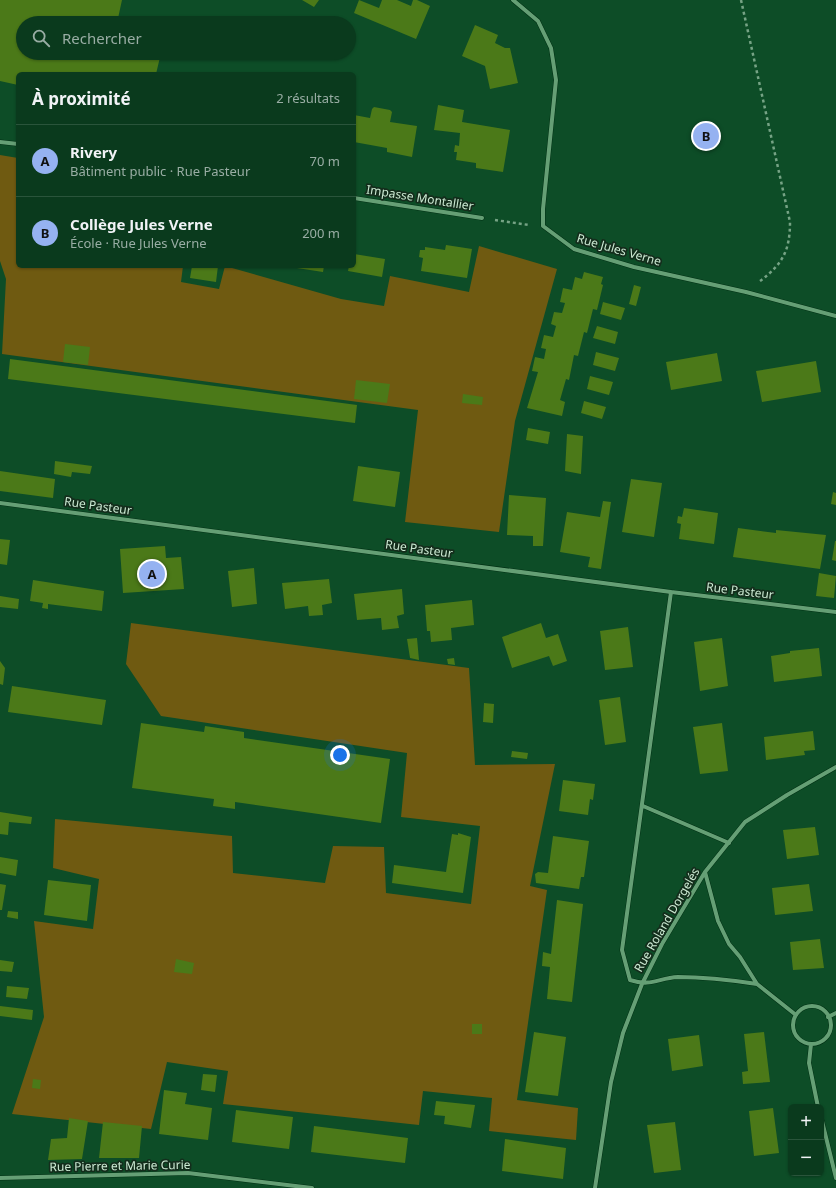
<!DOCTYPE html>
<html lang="fr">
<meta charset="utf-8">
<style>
:root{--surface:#0a3a1d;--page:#134126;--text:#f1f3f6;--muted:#99ada4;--line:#2a543b;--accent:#95b2f1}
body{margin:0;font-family:"Noto Sans",sans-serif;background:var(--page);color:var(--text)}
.controls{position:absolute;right:12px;bottom:12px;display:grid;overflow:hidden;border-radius:6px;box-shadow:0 1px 3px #0004}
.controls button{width:36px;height:36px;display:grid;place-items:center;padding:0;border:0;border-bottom:1px solid var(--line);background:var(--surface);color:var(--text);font:20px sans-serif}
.you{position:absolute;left:340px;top:755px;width:14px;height:14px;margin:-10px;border:3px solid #fff;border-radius:50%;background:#1a73e8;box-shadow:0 0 0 6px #1a73e833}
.badge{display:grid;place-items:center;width:26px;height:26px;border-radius:50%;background:var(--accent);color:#111;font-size:13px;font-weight:700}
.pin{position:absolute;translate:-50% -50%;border:2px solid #fff;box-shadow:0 1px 4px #0006}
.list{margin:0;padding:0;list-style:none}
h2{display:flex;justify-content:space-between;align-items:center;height:52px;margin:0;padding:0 16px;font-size:17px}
h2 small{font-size:13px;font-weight:400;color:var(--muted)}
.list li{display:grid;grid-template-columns:26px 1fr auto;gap:12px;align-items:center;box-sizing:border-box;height:72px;padding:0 16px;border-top:1px solid var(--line)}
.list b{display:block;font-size:15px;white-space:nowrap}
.list p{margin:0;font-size:13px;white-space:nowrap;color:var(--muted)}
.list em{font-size:13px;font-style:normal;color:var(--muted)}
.icon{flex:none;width:22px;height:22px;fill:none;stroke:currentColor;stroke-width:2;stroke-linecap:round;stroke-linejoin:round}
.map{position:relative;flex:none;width:836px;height:1188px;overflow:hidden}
.search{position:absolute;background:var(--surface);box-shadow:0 1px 3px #0004;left:16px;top:16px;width:340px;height:44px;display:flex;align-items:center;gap:10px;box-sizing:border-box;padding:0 14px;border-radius:22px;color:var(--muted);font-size:15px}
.panel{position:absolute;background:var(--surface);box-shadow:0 1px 3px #0004;left:16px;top:72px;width:340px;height:196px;border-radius:6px}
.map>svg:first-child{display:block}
.green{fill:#6f5a11}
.building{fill:#4b7918}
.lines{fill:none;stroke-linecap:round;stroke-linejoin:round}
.minor-casing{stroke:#003014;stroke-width:5}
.path{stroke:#76a385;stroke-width:2.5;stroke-dasharray:3 3;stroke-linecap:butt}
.minor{stroke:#659f75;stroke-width:4}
.labels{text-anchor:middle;stroke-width:3.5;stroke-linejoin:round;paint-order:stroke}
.street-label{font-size:12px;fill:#ccead3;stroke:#142d1c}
</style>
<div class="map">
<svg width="836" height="1188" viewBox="0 0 836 1188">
<rect width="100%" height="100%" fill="#0d4d27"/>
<path class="green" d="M 0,155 L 18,158 L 18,266 L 183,266 L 181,282 L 219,289 L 225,266 L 341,299 L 384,306 L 390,276 L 469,292 L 479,246 L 557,269 L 515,421 L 499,532 L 405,522 L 418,410 L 2,354 L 6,279 L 0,261 Z
M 131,623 L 469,668 L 475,765 L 555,764 L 530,886 L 547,890 L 517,1100 L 578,1108 L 576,1140 L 489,1131 L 492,1098 L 423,1091 L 419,1125 L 223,1104 L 228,1071 L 167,1062 L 151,1129 L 12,1114 L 44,1017 L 34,921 L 93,929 L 99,879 L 53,868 L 55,819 L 232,836 L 233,873 L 325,883 L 333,846 L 384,847 L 386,893 L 471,904 L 480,826 L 401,817 L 407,753 L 161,716 L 126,664 Z"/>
<path class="building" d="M 0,0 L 122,0 L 117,23 L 23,23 L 23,53 L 161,53 L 156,74 L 18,74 L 18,85 L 0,81 Z
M 302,0 L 319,0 L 314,7 Z
M 359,0 L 379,8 L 382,0 L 397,0 L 411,6 L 413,0 L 417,0 L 430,6 L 416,39 L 354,13 Z
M 475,25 L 498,35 L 495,43 L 505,48 L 510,48 L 518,83 L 490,89 L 485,66 L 462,56 Z
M 438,105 L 464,110 L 462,122 L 510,130 L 503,172 L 476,168 L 476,163 L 456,160 L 457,152 L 454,152 L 455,145 L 459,146 L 460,133 L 434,130 Z
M 374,107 L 390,110 L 392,112 L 390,122 L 417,126 L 412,157 L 387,152 L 387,148 L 354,142 L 354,115 L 370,118 L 372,109 Z
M 446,245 L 472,249 L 467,278 L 421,271 L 423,258 L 419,257 L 420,250 L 425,250 L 425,247 L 445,250 Z
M 354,254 L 385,259 L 382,277 L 348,271 L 349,266 L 354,266 Z
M 192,266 L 218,266 L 216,282 L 190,278 Z
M 284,266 L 324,266 L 323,272 Z
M 584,272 L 603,277 L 601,284 L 603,285 L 597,310 L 593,309 L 587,333 L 584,332 L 578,356 L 574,355 L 569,380 L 566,379 L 560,400 L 565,402 L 562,416 L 527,408 L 538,372 L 532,371 L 535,357 L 544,359 L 546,349 L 541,348 L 544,335 L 553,337 L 556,326 L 551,324 L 554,312 L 562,313 L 565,303 L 560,302 L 563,288 L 572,290 L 575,277 L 582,279 Z
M 634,285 L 641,287 L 636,306 L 629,304 Z
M 603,302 L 625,308 L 621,320 L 600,314 Z
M 597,326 L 618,332 L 615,344 L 593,338 Z
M 65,344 L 90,347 L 88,365 L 63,362 Z
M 596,352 L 619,358 L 615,371 L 593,365 Z
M 717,353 L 722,381 L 671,390 L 666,362 Z
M 10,359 L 357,405 L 355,423 L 8,379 Z
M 816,361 L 821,392 L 762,402 L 756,371 Z
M 590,376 L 613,382 L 609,395 L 587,389 Z
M 356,380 L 390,384 L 387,403 L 354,399 Z
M 463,394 L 483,397 L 482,405 L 462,403 Z
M 584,401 L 606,407 L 602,419 L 581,413 Z
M 528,428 L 550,432 L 548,444 L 526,440 Z
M 567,434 L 583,436 L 581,474 L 565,471 Z
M 55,461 L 92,466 L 90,474 L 72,472 L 71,477 L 54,474 Z
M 358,466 L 400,472 L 395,507 L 353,501 Z
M 0,471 L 55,479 L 53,498 L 0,491 Z
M 631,479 L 662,483 L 654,537 L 622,532 Z
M 833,492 L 836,493 L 836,505 L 831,504 Z
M 509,495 L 546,498 L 543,546 L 533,546 L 533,536 L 507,535 Z
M 603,501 L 611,502 L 601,569 L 588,567 L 590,557 L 560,552 L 567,512 L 600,517 Z
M 684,508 L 718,513 L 714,544 L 679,539 L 681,524 L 677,523 L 678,516 L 682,517 Z
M 738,528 L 776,533 L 776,530 L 826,535 L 820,569 L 733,557 Z
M 0,539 L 10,540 L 7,565 L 0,564 Z
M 835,541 L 836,541 L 836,561 L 832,560 Z
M 165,546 L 166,558 L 181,557 L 184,589 L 123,593 L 120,549 Z
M 254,568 L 257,604 L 232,607 L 228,571 Z
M 819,573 L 836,576 L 834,598 L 816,596 Z
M 329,579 L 332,603 L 322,605 L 323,615 L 309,616 L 308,606 L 285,609 L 282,583 Z
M 33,580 L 104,591 L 102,611 L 48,604 L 48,609 L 42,608 L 43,603 L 30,601 Z
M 402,589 L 404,614 L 397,616 L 399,628 L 382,630 L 381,618 L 357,620 L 354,594 Z
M 0,596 L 19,599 L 18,609 L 0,607 Z
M 472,600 L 474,625 L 451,628 L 452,640 L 431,642 L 430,631 L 427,631 L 425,605 Z
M 541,623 L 546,638 L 558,634 L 567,661 L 553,666 L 549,656 L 512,668 L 502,637 Z
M 628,627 L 633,667 L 605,670 L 600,631 Z
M 417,638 L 419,660 L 410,658 L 407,639 Z
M 722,638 L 728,686 L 700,691 L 694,642 Z
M 819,648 L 822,676 L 774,682 L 771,656 L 790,653 L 790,651 Z
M 454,658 L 455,665 L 448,664 L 447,659 Z
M 0,661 L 5,668 L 3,685 L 0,684 Z
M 12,686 L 106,700 L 102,725 L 8,712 Z
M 620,697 L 626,742 L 605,745 L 599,700 Z
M 484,703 L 494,704 L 493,723 L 483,722 Z
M 141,723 L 204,732 L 205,726 L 244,732 L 244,738 L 390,759 L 381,823 L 235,802 L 235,809 L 213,806 L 214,799 L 132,788 Z
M 722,723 L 728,771 L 700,774 L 693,727 Z
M 813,731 L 815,750 L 804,751 L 805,755 L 766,760 L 764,737 Z
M 512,751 L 528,753 L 527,759 L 511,757 Z
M 563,780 L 595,784 L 593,800 L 590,799 L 588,815 L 559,811 Z
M 0,812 L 32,817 L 31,824 L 9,822 L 8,835 L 0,834 Z
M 815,827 L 819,855 L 787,859 L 783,830 Z
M 458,833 L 471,837 L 463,893 L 392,883 L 394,865 L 446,872 L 452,834 L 458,835 Z
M 553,836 L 589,841 L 584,877 L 581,877 L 579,889 L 536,883 L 535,874 L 538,872 L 548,873 Z
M 0,857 L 18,860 L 16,876 L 0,873 Z
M 48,880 L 91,885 L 87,921 L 44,915 Z
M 0,884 L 6,885 L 2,910 L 0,910 Z
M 809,884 L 813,911 L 775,915 L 772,888 Z
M 557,900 L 583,904 L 572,1002 L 547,999 L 550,967 L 542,966 L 543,952 L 551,954 Z
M 8,911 L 18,912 L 18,919 L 7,917 Z
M 820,939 L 824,968 L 793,970 L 790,942 Z
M 176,959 L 194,963 L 192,974 L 174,972 Z
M 0,960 L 14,962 L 12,972 L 0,971 Z
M 7,986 L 29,988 L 27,999 L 6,997 Z
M 0,1006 L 33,1010 L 32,1020 L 0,1016 Z
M 472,1024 L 482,1024 L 482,1034 L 472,1034 Z
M 534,1032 L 566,1037 L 558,1096 L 525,1092 Z
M 764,1032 L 770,1082 L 743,1084 L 742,1072 L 748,1071 L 744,1034 Z
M 699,1035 L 703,1066 L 672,1071 L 668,1039 Z
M 203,1074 L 217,1075 L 215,1092 L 201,1090 Z
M 33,1079 L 41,1080 L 40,1089 L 32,1088 Z
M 164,1090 L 187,1093 L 185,1104 L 212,1108 L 208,1140 L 159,1134 Z
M 436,1101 L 475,1105 L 471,1128 L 444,1124 L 445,1116 L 434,1115 Z
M 773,1108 L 779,1153 L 754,1156 L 749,1111 Z
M 236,1110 L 293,1117 L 289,1149 L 232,1142 Z
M 69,1118 L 88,1121 L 82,1159 L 48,1160 L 51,1139 L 67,1138 Z
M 103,1122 L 142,1126 L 139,1158 L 99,1158 Z
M 675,1122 L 681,1170 L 654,1173 L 647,1125 Z
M 314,1126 L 408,1138 L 405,1163 L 311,1152 Z
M 505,1139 L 566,1148 L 563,1179 L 502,1171 Z"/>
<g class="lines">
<g class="minor-casing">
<path id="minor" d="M 513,0 L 538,21 L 551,48 L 556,80 L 543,209 L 543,226 L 574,249 L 634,267 L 746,292 L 836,316
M 0,142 L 18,144
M 354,198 L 482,218
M 0,503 L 671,592 L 836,612
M 671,592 L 622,950 L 630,980 C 652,987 658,978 678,977 C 705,977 731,980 757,984
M 643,806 L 729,843
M 705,872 L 718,921 L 729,944 L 740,957 L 757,984 L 796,1015
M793 1025a19 19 0 1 1 38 0a19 19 0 1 1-38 0Z
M 828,1017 L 836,1013
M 811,1044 L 809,1063 L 818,1107
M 821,1117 L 836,1178
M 0,1178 L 188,1173 L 312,1188
M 595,1188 L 611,1082 L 623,1033 L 642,984 L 662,944 L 705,872 L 745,822 L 787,795 L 836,767"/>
</g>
<path class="path" d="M 741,0 L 790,222 C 790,250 783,264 760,281
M 495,220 L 529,225"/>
<use href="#minor" class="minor"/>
</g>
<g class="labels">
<g class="street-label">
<text transform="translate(420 198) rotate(9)" y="4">Impasse Montallier</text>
<text transform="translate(619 250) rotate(16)" y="4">Rue Jules Verne</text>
<text transform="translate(98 506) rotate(8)" y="4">Rue Pasteur</text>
<text transform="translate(419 549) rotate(8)" y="4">Rue Pasteur</text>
<text transform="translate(740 591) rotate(7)" y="4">Rue Pasteur</text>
<text transform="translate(667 920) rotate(-60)" y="4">Rue Roland Dorgelés</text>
<text transform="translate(120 1166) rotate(-1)" y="4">Rue Pierre et Marie Curie</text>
</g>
</g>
</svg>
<div class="controls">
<button>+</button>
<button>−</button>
</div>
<div class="you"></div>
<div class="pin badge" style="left:152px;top:574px">A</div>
<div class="pin badge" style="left:706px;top:136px">B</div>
<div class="search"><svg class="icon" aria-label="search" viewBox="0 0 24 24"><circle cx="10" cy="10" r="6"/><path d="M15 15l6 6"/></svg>Rechercher</div>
<section class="panel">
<h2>À proximité<small>2 résultats</small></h2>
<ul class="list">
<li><span class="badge">A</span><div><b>Rivery</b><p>Bâtiment public · Rue Pasteur</p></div><em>70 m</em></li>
<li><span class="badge">B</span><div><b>Collège Jules Verne</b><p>École · Rue Jules Verne</p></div><em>200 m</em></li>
</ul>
</section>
</div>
